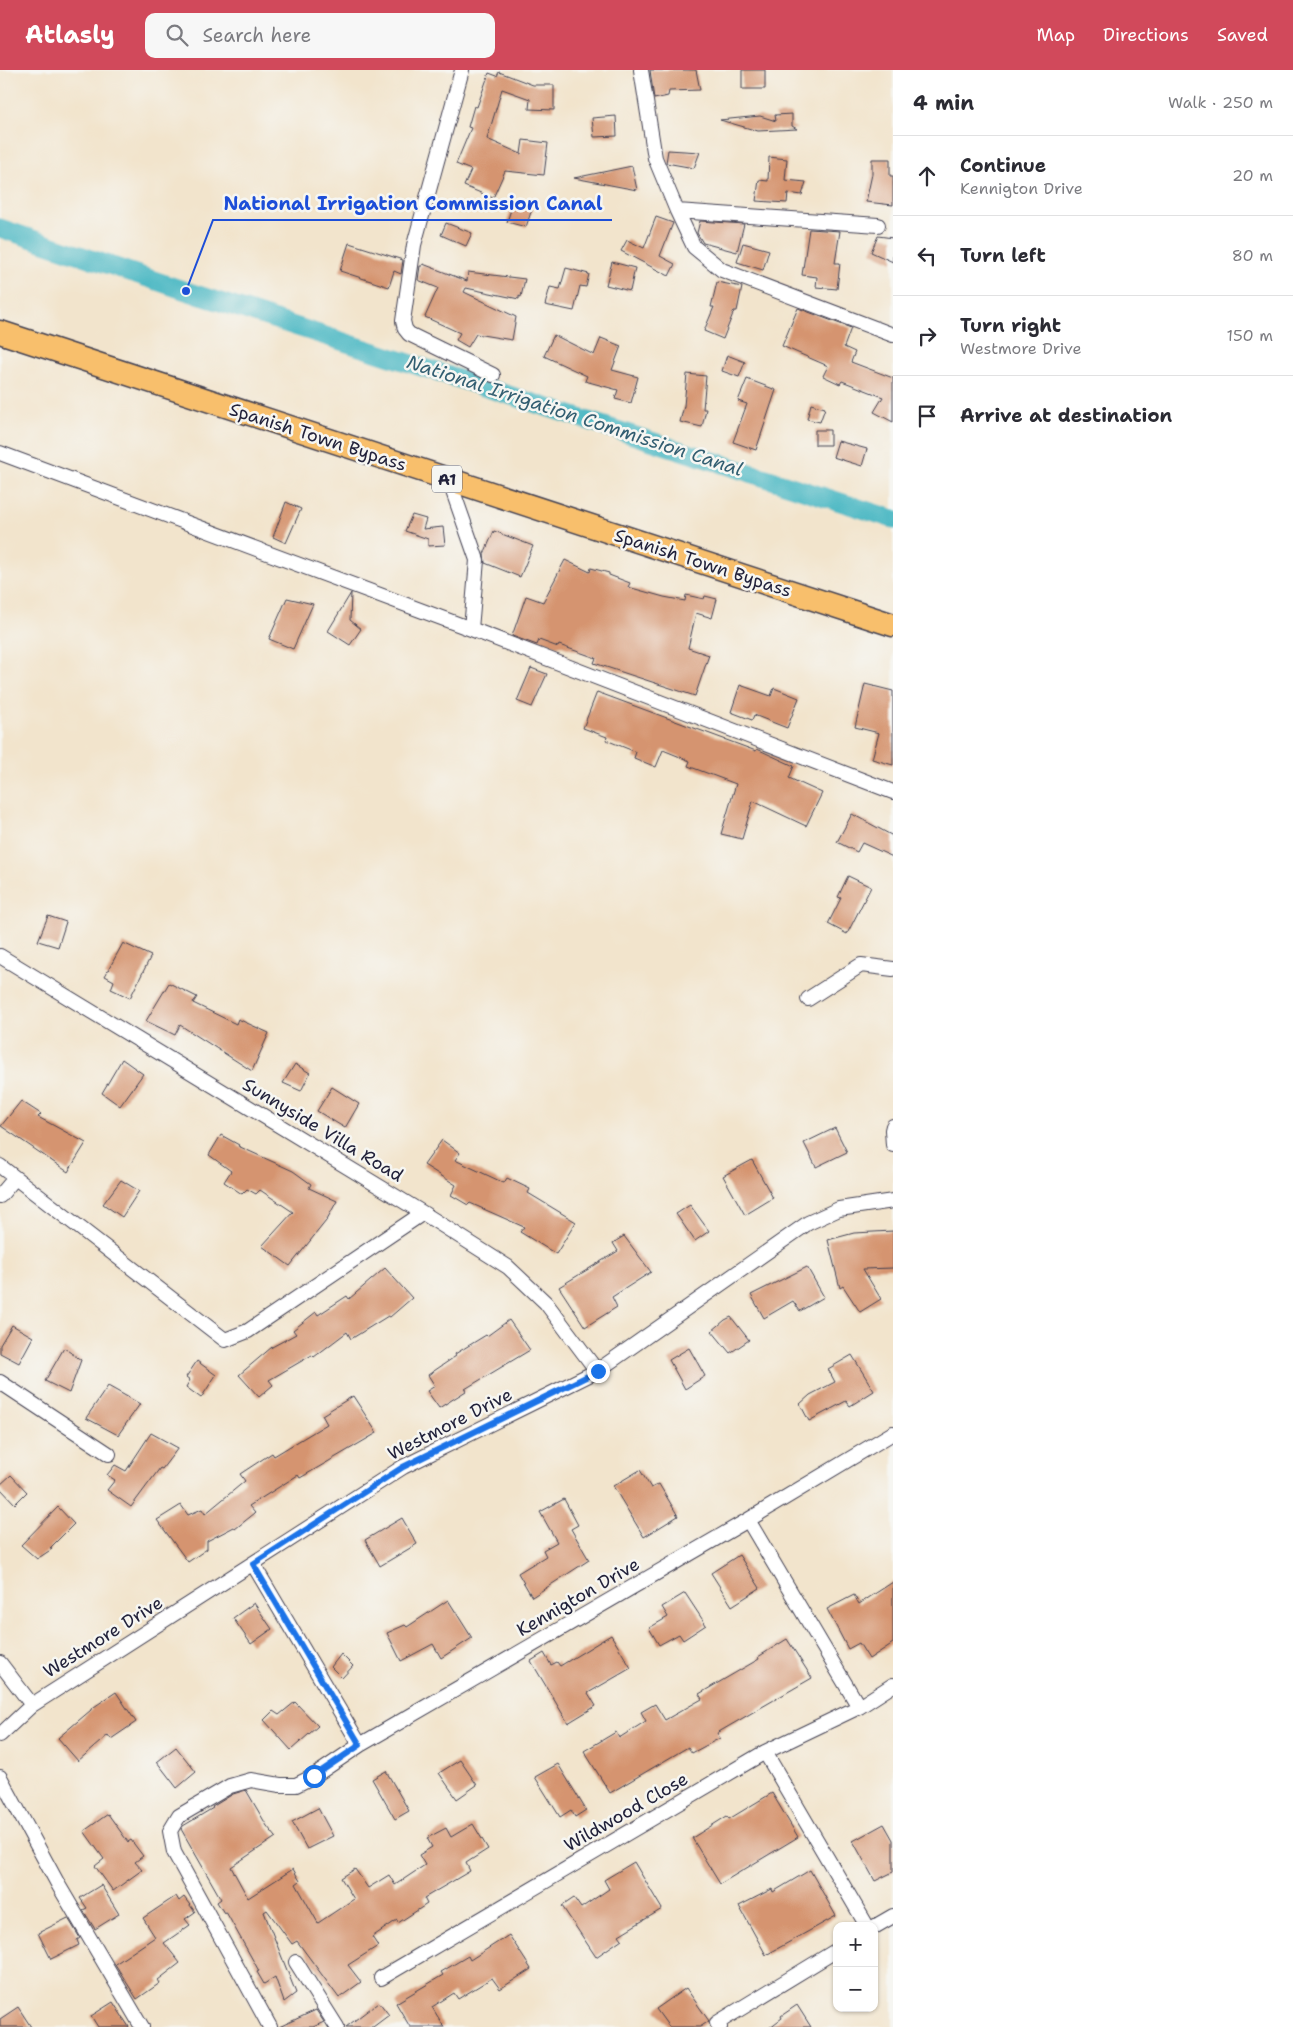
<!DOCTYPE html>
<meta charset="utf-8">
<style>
:root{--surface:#fff;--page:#f7f7f7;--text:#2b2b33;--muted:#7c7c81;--line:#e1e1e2;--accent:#d1495b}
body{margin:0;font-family:"Shantell Sans",sans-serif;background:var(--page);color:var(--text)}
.controls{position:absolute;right:15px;bottom:15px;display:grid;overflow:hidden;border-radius:10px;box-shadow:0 1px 4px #0004}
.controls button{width:45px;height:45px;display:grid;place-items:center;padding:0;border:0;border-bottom:1px solid var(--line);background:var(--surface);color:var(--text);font:25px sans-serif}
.stop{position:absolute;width:15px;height:15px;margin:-11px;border:4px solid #1a73e8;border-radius:50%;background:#fff}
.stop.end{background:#1a73e8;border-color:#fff;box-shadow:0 1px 5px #0008}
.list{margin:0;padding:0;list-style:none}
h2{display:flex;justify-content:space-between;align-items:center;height:65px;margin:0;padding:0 20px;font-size:21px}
h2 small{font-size:16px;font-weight:400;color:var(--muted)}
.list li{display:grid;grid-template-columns:32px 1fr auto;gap:15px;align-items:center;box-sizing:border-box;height:80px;padding:0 20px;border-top:1px solid var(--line)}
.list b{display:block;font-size:19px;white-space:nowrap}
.list p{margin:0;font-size:16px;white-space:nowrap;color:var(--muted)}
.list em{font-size:16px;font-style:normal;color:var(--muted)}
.icon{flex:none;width:28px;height:28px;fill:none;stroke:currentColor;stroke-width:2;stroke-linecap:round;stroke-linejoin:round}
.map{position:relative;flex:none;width:893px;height:1957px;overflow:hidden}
header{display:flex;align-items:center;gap:30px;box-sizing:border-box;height:70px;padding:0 25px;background:var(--accent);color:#fff}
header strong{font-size:24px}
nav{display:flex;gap:28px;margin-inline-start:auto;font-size:18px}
.search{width:350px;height:45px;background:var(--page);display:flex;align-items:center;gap:12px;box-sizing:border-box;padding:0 18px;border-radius:10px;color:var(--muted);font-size:19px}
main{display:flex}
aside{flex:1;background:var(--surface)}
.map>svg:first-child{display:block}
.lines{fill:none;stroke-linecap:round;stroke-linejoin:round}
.canal{stroke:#49b7c3;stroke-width:19}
.building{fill:#d5946f}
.street-casing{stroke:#413f51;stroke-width:16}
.primary-casing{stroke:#413f51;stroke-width:25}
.street{stroke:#fff;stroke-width:14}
.primary{stroke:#f8bf6c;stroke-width:22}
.route{stroke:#1a73e8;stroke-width:6}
.labels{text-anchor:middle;stroke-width:5;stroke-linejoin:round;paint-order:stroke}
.shield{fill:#f6f6f2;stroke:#626272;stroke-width:1}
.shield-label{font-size:16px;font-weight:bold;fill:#22223b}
.street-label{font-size:18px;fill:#22223b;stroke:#f6f6f2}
.water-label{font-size:19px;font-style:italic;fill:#325e71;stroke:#f6f6f2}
.leader{fill:none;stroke:#1d4ed8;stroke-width:2}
.callout-dot{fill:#1d4ed8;stroke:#f6f6f2;stroke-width:2}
.callout-label{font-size:19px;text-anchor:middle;font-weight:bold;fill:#1d4ed8;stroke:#f6f6f2;stroke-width:5;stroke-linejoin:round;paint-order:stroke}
</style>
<header>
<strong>Atlasly</strong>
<div class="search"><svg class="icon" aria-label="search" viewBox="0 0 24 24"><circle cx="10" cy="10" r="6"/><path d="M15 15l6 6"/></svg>Search here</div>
<nav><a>Map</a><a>Directions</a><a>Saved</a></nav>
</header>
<main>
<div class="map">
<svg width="893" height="1957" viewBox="0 0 893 1957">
<rect width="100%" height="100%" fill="#f6f6f2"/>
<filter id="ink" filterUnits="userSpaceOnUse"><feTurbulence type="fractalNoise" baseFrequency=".02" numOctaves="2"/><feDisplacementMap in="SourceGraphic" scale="10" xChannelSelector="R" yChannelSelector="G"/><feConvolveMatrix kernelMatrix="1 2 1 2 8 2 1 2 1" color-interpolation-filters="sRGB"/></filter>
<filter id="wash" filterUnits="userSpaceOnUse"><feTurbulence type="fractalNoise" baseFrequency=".0096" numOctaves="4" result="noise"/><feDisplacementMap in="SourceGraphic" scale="20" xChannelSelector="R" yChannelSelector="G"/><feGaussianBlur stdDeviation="1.12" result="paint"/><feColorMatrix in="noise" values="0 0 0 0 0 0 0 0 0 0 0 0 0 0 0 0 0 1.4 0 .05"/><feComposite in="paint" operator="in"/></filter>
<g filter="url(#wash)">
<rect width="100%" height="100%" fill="#f2e4cc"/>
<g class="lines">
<path class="canal" d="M 0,158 L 186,221 L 893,449"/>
</g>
<g id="blocks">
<path class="building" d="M 650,0 L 696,0 L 700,20 L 669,21 L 668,26 L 654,29 Z
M 742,0 L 765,0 L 765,19 L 742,19 Z
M 499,2 L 533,15 L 554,15 L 554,40 L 529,39 L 530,29 L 502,19 L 487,69 L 521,84 L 523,70 L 548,73 L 544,105 L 505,101 L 493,128 L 464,116 L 471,100 L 456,94 L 471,58 L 468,57 L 474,36 L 477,37 L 489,3 L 497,6 Z
M 792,44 L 792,56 L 797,59 L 758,61 L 720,50 L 760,46 L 776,51 L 775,45 Z
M 616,46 L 617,66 L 594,67 L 592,48 Z
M 668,80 L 700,82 L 694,98 L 666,93 Z
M 769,87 L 787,89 L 785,110 L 806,112 L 802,125 L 788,123 L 787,133 L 756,131 L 759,110 L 768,111 Z
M 872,89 L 890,89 L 890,106 L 893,106 L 893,135 L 866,132 L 872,104 Z
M 632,96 L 637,120 L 574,108 Z
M 514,130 L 533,136 L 526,157 L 507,152 Z
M 656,147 L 673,153 L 660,186 L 675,194 L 669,206 L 621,181 L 627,170 L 644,178 Z
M 700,151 L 744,154 L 737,182 L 703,173 L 697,163 Z
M 446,153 L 472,163 L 466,176 L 441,165 Z
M 809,159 L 840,161 L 835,193 L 840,193 L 837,219 L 816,217 L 817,207 L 802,205 Z
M 878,166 L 893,168 L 893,192 L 871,182 Z
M 349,173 L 403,190 L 401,204 L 394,201 L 389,217 L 340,201 Z
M 743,173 L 769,180 L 763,200 L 737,192 Z
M 612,192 L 635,198 L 630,221 L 606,215 Z
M 423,194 L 467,211 L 468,202 L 525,209 L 521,227 L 519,226 L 519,229 L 466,218 L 464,222 L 516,247 L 512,270 L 476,264 L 468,277 L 456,270 L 460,263 L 425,247 L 438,218 L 418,210 L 420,196 L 422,196 Z
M 566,198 L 589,204 L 586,217 L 580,216 L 574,241 L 545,235 L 550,217 L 560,219 Z
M 717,212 L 742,217 L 737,241 L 734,241 L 723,269 L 704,261 L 714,237 L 711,237 Z
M 798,238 L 851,258 L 844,277 L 855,282 L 851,292 L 893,308 L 893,352 L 874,342 L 883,327 L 842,311 L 840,314 L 823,306 L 828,296 L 782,276 Z
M 554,265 L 594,285 L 601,268 L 621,276 L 612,300 L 638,307 L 631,333 L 615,329 L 618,320 L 585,311 L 587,306 L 544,286 Z
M 727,285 L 745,292 L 739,307 L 722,301 Z
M 687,304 L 706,306 L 703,339 L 706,339 L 702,357 L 680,352 L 684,336 Z
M 747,309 L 776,320 L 756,380 L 733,372 L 747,334 L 738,331 Z
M 811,334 L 825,338 L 820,352 L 807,349 Z
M 815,360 L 830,360 L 830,375 L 815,375 Z
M 838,371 L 867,379 L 862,396 L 833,387 Z
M 286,432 L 301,439 L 286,473 L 273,467 Z
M 412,445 L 426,449 L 423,459 L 443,457 L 445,475 L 428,476 L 428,469 L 405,461 Z
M 494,461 L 533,476 L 520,507 L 485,493 L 484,484 Z
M 565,490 L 590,502 L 591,498 L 609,503 L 609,505 L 630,513 L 628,517 L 664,527 L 685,531 L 686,525 L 704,529 L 705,526 L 717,529 L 712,548 L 696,543 L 688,578 L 709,585 L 695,626 L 594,593 L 596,588 L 559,575 L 558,577 L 539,570 L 537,575 L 512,566 L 526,526 L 543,532 Z
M 351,523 L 350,550 L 361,559 L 350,575 L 328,561 Z
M 287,528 L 313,534 L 293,579 L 269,569 Z
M 531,598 L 547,604 L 532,637 L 517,631 Z
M 865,614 L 893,621 L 893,695 L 872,689 L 879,663 L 855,657 Z
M 740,615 L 771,626 L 774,618 L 799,628 L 787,658 L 754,645 L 752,650 L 731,642 Z
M 597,622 L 756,681 L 757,679 L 794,696 L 789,708 L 822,723 L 806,756 L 753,731 L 742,769 L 721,764 L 736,714 L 688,696 L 690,691 L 663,680 L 656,697 L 634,688 L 636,682 L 606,670 L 607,667 L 583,658 Z
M 852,744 L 893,766 L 893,787 L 862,773 L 857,782 L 837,772 Z
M 848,806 L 871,817 L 847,864 L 828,854 L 841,828 L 838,827 Z
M 48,846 L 66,852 L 58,877 L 38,871 Z
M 123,873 L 151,886 L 130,928 L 111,919 L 114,911 L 105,906 Z
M 169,913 L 197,927 L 193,933 L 236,954 L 238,949 L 269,963 L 252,1001 L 180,955 L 175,965 L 146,951 Z
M 122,989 L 143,1004 L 120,1036 L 102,1023 Z
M 295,994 L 310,1003 L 301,1021 L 283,1013 Z
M 332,1017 L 359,1034 L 345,1058 L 317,1041 Z
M 21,1031 L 41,1044 L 38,1047 L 86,1073 L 68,1102 L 1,1056 Z
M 835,1058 L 847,1082 L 816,1097 L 804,1073 Z
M 221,1065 L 239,1075 L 238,1076 L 293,1101 L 311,1114 L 309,1118 L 337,1131 L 326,1151 L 290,1196 L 262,1176 L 293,1142 L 260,1120 L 256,1124 L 247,1119 L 242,1124 L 224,1112 L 231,1101 L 209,1085 Z
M 442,1070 L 460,1083 L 455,1090 L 504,1113 L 507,1108 L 530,1119 L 528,1123 L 576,1152 L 556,1184 L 520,1162 L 524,1157 L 470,1133 L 468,1135 L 451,1125 L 456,1115 L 424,1095 Z
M 752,1090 L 773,1128 L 745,1145 L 723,1106 Z
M 121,1110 L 139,1121 L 122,1147 L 103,1134 Z
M 690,1135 L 709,1161 L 695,1171 L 676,1144 Z
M 893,1161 L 893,1198 L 863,1199 L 881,1229 L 860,1242 L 843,1216 L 840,1218 L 828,1170 L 854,1163 Z
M 624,1166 L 651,1202 L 612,1227 L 617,1237 L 585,1257 L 559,1217 L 618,1181 L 613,1173 Z
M 807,1197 L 824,1227 L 800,1241 L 793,1231 L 764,1248 L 751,1225 Z
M 385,1198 L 412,1228 L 390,1247 L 388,1246 L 351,1269 L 347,1262 L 314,1287 L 312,1285 L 269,1310 L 273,1315 L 259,1327 L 239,1305 L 272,1277 L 296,1264 L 293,1260 L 316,1242 L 318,1245 L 347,1226 L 349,1229 Z
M 731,1247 L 749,1270 L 730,1283 L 712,1261 L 725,1250 Z
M 509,1250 L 530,1280 L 465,1319 L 466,1321 L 439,1338 L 427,1321 L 435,1316 L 428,1305 L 456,1286 L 455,1284 L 486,1265 L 487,1266 Z
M 12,1255 L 33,1267 L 19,1293 L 0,1283 L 0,1275 Z
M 64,1278 L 81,1290 L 69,1323 L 45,1311 Z
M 689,1278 L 705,1306 L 685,1319 L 669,1290 Z
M 852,1285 L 874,1321 L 850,1336 L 846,1331 L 809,1351 L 800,1334 L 810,1325 L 835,1312 L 828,1299 Z
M 197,1291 L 216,1305 L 201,1328 L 186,1317 L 190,1310 L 186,1307 Z
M 108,1316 L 140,1334 L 118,1365 L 86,1348 Z
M 353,1326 L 377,1363 L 300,1408 L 298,1405 L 249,1436 L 255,1443 L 235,1459 L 234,1457 L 207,1471 L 207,1479 L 188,1492 L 157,1450 L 181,1435 L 188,1445 L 202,1439 L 205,1444 L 245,1411 L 240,1404 L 272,1383 L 274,1386 L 327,1354 L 322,1345 Z
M 151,1363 L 178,1378 L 162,1399 L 160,1398 L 131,1437 L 107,1420 L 115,1410 L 107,1405 L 115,1395 L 126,1401 Z
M 640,1400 L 651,1418 L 659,1414 L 678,1446 L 644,1467 L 613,1416 Z
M 11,1405 L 27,1422 L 15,1434 L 0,1418 L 0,1415 Z
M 564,1429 L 578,1455 L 571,1459 L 589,1490 L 532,1527 L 518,1503 L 546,1486 L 543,1480 L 557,1472 L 540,1442 Z
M 58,1437 L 74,1454 L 50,1478 L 52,1479 L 37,1489 L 21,1475 Z
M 402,1448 L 417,1474 L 380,1496 L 365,1470 Z
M 739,1485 L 760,1518 L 732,1536 L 711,1503 Z
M 893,1512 L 893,1573 L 869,1589 L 859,1573 L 848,1579 L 827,1539 L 854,1525 L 859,1534 Z
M 685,1523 L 706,1555 L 683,1570 L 679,1564 L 659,1575 L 649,1558 L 668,1547 L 662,1537 Z
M 448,1530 L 472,1568 L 441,1588 L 433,1574 L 401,1591 L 387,1563 L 405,1555 L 407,1557 Z
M 254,1533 L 272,1559 L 251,1574 L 233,1548 Z
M 611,1565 L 631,1598 L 588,1623 L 596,1636 L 568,1653 L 531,1591 L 544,1583 L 551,1595 L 557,1592 L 560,1596 Z
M 787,1569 L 812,1608 L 717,1663 L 720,1668 L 692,1683 L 688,1677 L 610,1723 L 584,1681 L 616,1662 L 619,1668 L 646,1651 L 641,1642 L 655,1634 L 665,1650 L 702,1629 L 699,1624 L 759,1589 L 758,1587 Z
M 341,1584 L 353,1596 L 342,1608 L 331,1597 Z
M 116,1622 L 136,1652 L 111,1669 L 108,1665 L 78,1691 L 58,1668 L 91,1640 L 91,1639 Z
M 295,1632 L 318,1656 L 291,1680 L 264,1650 L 273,1641 L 279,1645 Z
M 176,1677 L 196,1702 L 177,1718 L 157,1692 Z
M 460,1690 L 477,1715 L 457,1729 L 439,1703 Z
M 558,1694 L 586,1740 L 575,1747 L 571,1740 L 560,1747 L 535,1707 Z
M 386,1701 L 409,1741 L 395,1749 L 372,1709 Z
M 246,1720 L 267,1756 L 276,1767 L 231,1797 L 248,1828 L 293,1799 L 300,1811 L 296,1814 L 318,1853 L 354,1829 L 341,1808 L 355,1799 L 368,1818 L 389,1805 L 395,1815 L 425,1795 L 419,1785 L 432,1777 L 427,1768 L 446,1758 L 451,1767 L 473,1754 L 488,1779 L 466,1793 L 470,1801 L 424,1828 L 427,1834 L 398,1853 L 397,1850 L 372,1867 L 378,1876 L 348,1895 L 361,1912 L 339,1928 L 297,1871 L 292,1874 L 267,1840 L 264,1842 L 296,1923 L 284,1932 L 275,1907 L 264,1914 L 257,1902 L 259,1901 L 226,1842 L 224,1843 L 217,1832 L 221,1829 L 181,1759 L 183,1756 L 213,1738 L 212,1737 L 233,1724 Z
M 772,1723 L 798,1767 L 720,1814 L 692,1768 L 727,1746 L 729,1749 Z
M 318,1738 L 333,1766 L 307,1779 L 292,1752 Z
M 108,1744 L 128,1772 L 131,1770 L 143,1786 L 135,1792 L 142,1800 L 113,1821 L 95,1796 L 104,1789 L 84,1761 Z
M 884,1754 L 893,1770 L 893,1802 L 875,1811 L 853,1771 Z
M 634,1792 L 662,1839 L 619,1865 L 622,1869 L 596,1887 L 562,1836 L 574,1828 L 581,1838 L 609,1819 L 604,1810 Z
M 810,1800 L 836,1846 L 766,1885 L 739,1836 L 772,1819 L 773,1822 Z
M 101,1815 L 119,1844 L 95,1859 L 83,1840 L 87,1838 L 80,1828 Z
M 176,1826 L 179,1831 L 184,1827 L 195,1842 L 185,1849 L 190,1855 L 164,1873 L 180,1893 L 158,1910 L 160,1913 L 137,1929 L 115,1894 L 155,1867 L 143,1848 Z
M 68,1848 L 80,1868 L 77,1870 L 79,1875 L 51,1889 L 38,1863 Z
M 509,1865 L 531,1899 L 500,1919 L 492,1908 L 458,1929 L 454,1923 L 432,1937 L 444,1957 L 410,1957 L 396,1933 L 443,1905 L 441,1902 L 468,1886 L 470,1890 Z
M 686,1918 L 709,1951 L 700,1957 L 669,1957 L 656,1939 Z
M 113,1932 L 129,1957 L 98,1957 L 91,1946 Z
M 379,1932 L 389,1945 L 373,1957 L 346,1957 Z
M 797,1935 L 811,1957 L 770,1957 L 782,1948 L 781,1946 Z
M 18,1937 L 31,1957 L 0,1957 L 0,1949 Z
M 316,1940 L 324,1952 L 313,1957 L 279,1957 Z"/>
</g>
</g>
<g filter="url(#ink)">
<use href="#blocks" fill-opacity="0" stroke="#413f51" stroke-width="1"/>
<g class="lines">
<g class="street-casing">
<path id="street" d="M 462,0 L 414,175 L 403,251 L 405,259 L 409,264 L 493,305
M 641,0 L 655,88 L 677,141 L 694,177 L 722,200 L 893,265
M 677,141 L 878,155
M 0,383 L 471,559 L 893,722
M 449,410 L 477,490 L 471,559
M 0,886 L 423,1143 L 508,1197 L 546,1233 L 597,1301
M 808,929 L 861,895 L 893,899
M 893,1056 L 892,1060 L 893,1075
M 0,1096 L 225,1270 L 248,1261 L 423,1143
M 0,1126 L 15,1108
M 0,1312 L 109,1384
M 748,1450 L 859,1637
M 253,1494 L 360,1675
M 0,1593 L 32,1635
M 0,1665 L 32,1635 L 403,1397 L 597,1301 L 808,1153 L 839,1139 L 893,1131
M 765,1682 L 867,1856
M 0,1707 L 59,1816 L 142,1957
M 874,1857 L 893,1846
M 296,1892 L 337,1957
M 381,1908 L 765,1682 L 859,1637 L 893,1615
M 270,1957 L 174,1782 L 170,1761 L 179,1746 L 230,1716 L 251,1710 L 280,1715 L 296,1715 L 314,1706 L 360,1675 L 748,1450 L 893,1363
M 720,1957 L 717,1953 L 837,1880"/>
</g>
<g class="primary-casing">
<path id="primary" d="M 0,262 L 893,555"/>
</g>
<use href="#street" class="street"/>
<use href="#primary" class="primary"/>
</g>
</g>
<g class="lines" filter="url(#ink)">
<path class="route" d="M 314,1706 L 360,1675 L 253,1494 L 403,1397 L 598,1301"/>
</g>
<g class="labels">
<rect class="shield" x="432" y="395.5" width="30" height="27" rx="4"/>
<g class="shield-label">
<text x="447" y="415">A1</text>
</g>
<g class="street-label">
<text transform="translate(318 367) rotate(18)" y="6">Spanish Town Bypass</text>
<text transform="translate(703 493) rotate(18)" y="6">Spanish Town Bypass</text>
<text transform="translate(323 1060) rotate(31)" y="6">Sunnyside Villa Road</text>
<text transform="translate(450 1354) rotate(-27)" y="6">Westmore Drive</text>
<text transform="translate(578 1527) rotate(-30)" y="6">Kennigton Drive</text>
<text transform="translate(103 1567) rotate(-32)" y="6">Westmore Drive</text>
<text transform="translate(626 1742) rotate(-30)" y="6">Wildwood Close</text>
</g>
<g class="water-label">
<text transform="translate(575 345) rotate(18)" y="7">National Irrigation Commission Canal</text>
</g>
</g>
<path class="leader" d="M186 221L213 150H612"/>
<circle class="callout-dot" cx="186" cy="221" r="5"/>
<g class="callout-label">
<text x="413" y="140">National Irrigation Commission Canal</text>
</g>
</svg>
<div class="controls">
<button>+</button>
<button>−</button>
</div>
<div class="stop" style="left:314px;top:1706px"></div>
<div class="stop end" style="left:598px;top:1301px"></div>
</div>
<aside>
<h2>4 min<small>Walk · 250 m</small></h2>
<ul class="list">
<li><svg class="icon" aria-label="ahead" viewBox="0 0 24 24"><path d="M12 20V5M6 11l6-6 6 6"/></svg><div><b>Continue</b><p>Kennigton Drive</p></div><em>20 m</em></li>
<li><svg class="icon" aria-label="left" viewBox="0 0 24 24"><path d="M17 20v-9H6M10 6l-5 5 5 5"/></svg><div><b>Turn left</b></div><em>80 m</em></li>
<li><svg class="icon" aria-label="right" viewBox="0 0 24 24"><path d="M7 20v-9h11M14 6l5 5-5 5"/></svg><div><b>Turn right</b><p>Westmore Drive</p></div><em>150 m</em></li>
<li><svg class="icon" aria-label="arrive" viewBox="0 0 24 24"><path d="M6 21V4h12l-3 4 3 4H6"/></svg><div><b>Arrive at destination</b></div></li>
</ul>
</aside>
</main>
